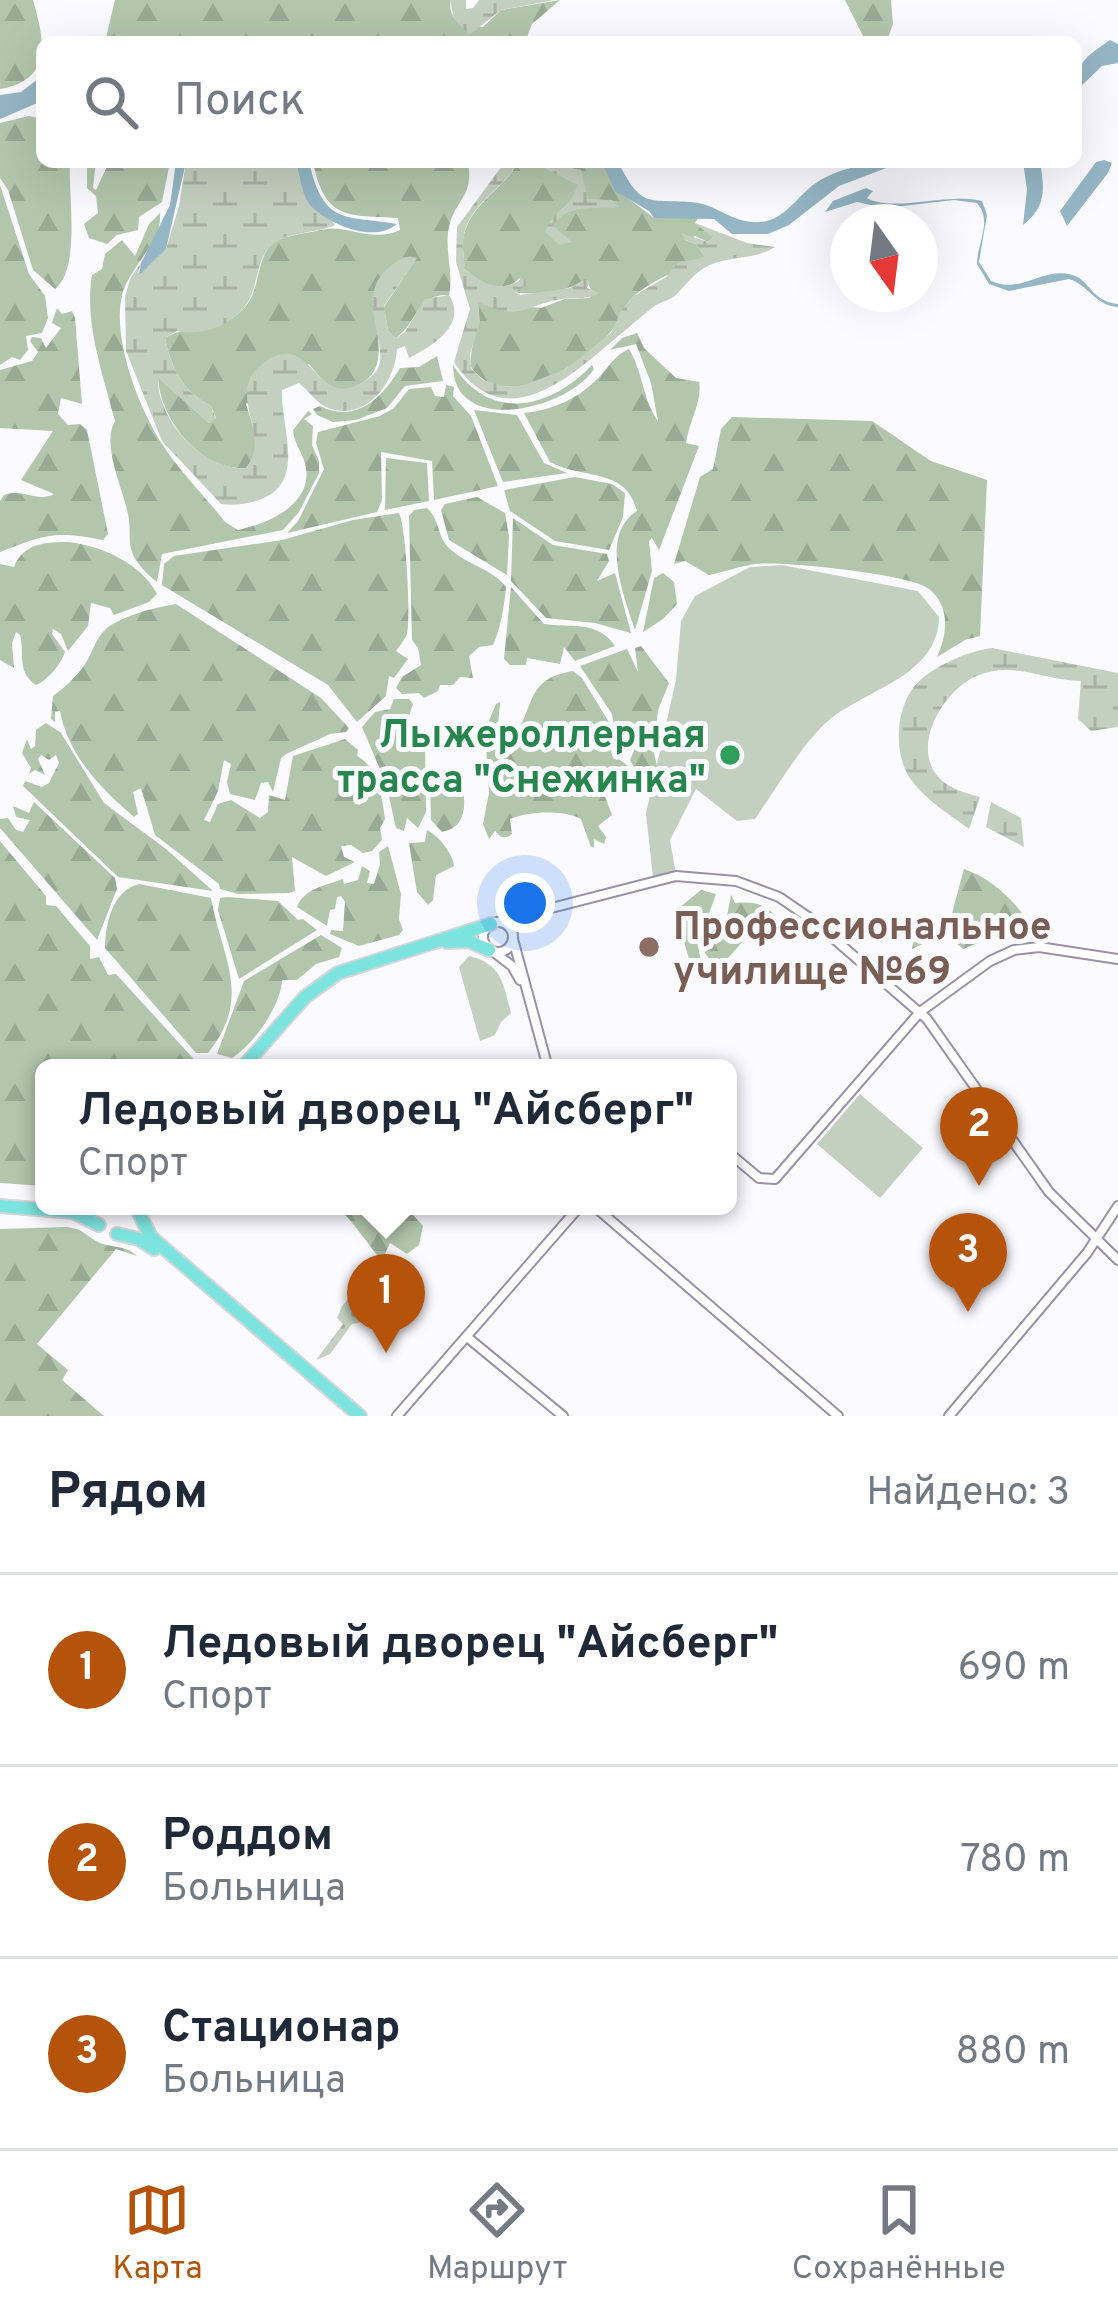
<!DOCTYPE html>
<html lang="ru">
<meta charset="utf-8">
<style>
:root{--surface:#fff;--page:#f6f6f7;--text:#1f2937;--muted:#747a83;--line:#e0e1e3;--accent:#b45309}
body{margin:0;font-family:Overpass,sans-serif;background:var(--page);color:var(--text)}
.compass{position:absolute;left:830px;top:204px;width:108px;height:108px;border-radius:50%;background:var(--surface);box-shadow:0 12px 48px #0002;rotate:166deg}
.you{position:absolute;left:525px;top:903px;width:42px;height:42px;margin:-30px;border:9px solid #fff;border-radius:50%;background:#1a73e8;box-shadow:0 0 0 18px #1a73e833}
.badge{display:grid;place-items:center;width:78px;height:78px;border-radius:50%;background:var(--accent);color:#fff;font-size:39px;font-weight:700}
.pin{position:absolute;translate:-50% -99px;filter:drop-shadow(0 3px 6px #0008)}
.pin::after{content:'';position:absolute;top:63px;width:42px;height:36px;background:inherit;clip-path:polygon(0 0,100% 0,50% 100%)}
.popup{position:absolute;left:35px;top:1059px;width:702px;height:156px;box-sizing:border-box;display:grid;place-content:center;border-radius:18px;background:var(--surface);filter:drop-shadow(0 3px 9px #0005);font-size:39px;white-space:nowrap;color:var(--muted)}
.popup b{font-size:45px;color:var(--text)}
.popup::after{content:'';position:absolute;left:50%;top:100%;margin-left:-24px;border:24px solid transparent;border-top-color:var(--surface)}
.list{margin:0;padding:0;list-style:none}
h2{display:flex;justify-content:space-between;align-items:center;height:156px;margin:0;padding:0 48px;font-size:51px}
h2 small{font-size:39px;font-weight:400;color:var(--muted)}
.list li{display:grid;grid-template-columns:78px 1fr auto;gap:36px;align-items:center;box-sizing:border-box;height:192px;padding:0 48px;border-top:3px solid var(--line)}
.list b{display:block;font-size:45px;white-space:nowrap}
.list p{margin:0;font-size:39px;white-space:nowrap;color:var(--muted)}
.list em{font-size:39px;font-style:normal;color:var(--muted)}
.icon{flex:none;width:66px;height:66px;fill:none;stroke:currentColor;stroke-width:2;stroke-linecap:round;stroke-linejoin:round}
.map{position:relative;flex:none;width:1118px;height:1416px;overflow:hidden}
.search{position:absolute;background:var(--surface);box-shadow:0 12px 48px #0002;left:36px;right:36px;top:36px;height:132px;display:flex;align-items:center;gap:30px;box-sizing:border-box;padding:0 42px;border-radius:18px;color:var(--muted);font-size:45px}
.sheet{height:732px;background:var(--surface)}
nav{display:flex;justify-content:space-around;align-items:center;box-sizing:border-box;height:168px;border-top:3px solid var(--line);background:var(--surface);font-size:33px;color:var(--muted)}
nav a{display:grid;justify-items:center;gap:6px}
nav .on{color:var(--accent)}
.map>svg:first-child{display:block}
.grass{fill:url(#grass-dots)}
.forest{fill:url(#forest-firs)}
.wetland{fill:url(#wetland-marsh)}
.green{fill:#c3cfbf}
.water{fill:#95b6c5}
.lines{fill:none;stroke-linecap:round;stroke-linejoin:round}
.minor-casing{stroke:#9991a7;stroke-width:12}
.major-casing{stroke:#d6d5d7;stroke-width:16}
.minor{stroke:#fff;stroke-width:8}
.major{stroke:#7de3df;stroke-width:12}
.leisure-dot{fill:#2e9e5b;stroke:#fbfaff;stroke-width:4.5}
.education-dot{fill:#8d6e63;stroke:#fbfaff;stroke-width:4.5}
.labels{text-anchor:middle;stroke-width:10;stroke-linejoin:round;paint-order:stroke}
.leisure-label{font-size:39px;font-weight:bold;fill:#27864d;stroke:#fbfaff;text-anchor:end}
.education-label{font-size:39px;font-weight:bold;fill:#785e54;stroke:#fbfaff;text-anchor:start}
</style>
<div class="map">
<svg width="1118" height="1416" viewBox="0 0 1118 1416">
<defs>
<pattern id="grass-dots" width="8" height="8" patternUnits="userSpaceOnUse" patternTransform="scale(3)"><rect width="8" height="8" fill="#c3cfbf"/><path d="M2 2h.1M6 6h.1" fill="none" stroke="#a7b1a4" stroke-width="1.8" stroke-linecap="round"/></pattern>
<pattern id="forest-firs" width="22" height="20" patternUnits="userSpaceOnUse" patternTransform="scale(3)"><rect width="22" height="20" fill="#b2c6ac"/><path d="M5 1l3.5 6h-7zM16 11l3.5 6h-7z" fill="#98a994"/></pattern>
<pattern id="wetland-marsh" width="20" height="14" patternUnits="userSpaceOnUse" patternTransform="scale(3)"><rect width="20" height="14" fill="#c3cfbf"/><path d="M1 5h8M5 5V1M11 12h8M15 12V8" fill="none" stroke="#a7b1a4"/></pattern>
</defs>
<rect width="100%" height="100%" fill="#fbfaff"/>
<path class="grass" d="M 386,1258 L 415,1281 L 418,1296 L 405,1299 L 408,1313 L 400,1315 L 397,1307 L 375,1312 L 375,1319 L 352,1324 L 330,1354 L 316,1360 L 343,1324 L 337,1318 L 342,1306 Z"/>
<path class="forest" d="M 0,0 L 33,0 C 44,38 54,80 0,89 Z
M 115,0 L 450,0 C 449,23 463,26 483,27 L 501,10 L 560,0 L 532,24 L 525,42 L 339,42 L 322,38 L 310,42 L 105,42 Z
M 845,0 L 891,0 L 893,24 L 887,41 L 866,42 Z
M 29,116 L 42,119 L 42,162 L 70,162 C 68,194 81,269 55,289 L 33,270 L 8,190 L 0,178 L 0,123 Z
M 87,162 L 96,162 L 93,188 L 96,190 L 109,162 L 129,167 L 136,162 L 170,162 L 162,202 L 139,217 L 138,230 L 117,235 L 107,244 L 89,238 L 84,224 L 98,213 L 96,196 L 87,188 Z
M 313,162 L 468,162 C 474,198 455,199 449,227 C 444,250 454,273 449,295 C 416,294 418,322 396,338 L 388,331 L 384,307 L 416,259 L 379,281 C 365,322 399,367 356,386 C 333,397 323,380 309,364 L 246,404 C 253,427 263,448 246,468 C 201,471 160,420 158,377 L 209,423 L 216,418 L 211,406 C 183,392 171,368 165,338 C 192,321 225,336 248,303 C 262,284 255,249 281,239 C 294,234 313,232 326,229 C 347,225 373,243 400,230 L 398,218 C 348,215 325,221 313,162 Z
M 518,162 L 602,162 L 625,196 L 654,218 L 698,218 L 695,223 L 713,237 L 708,242 L 695,236 L 685,240 L 696,244 L 705,257 C 681,270 652,279 632,298 C 622,308 621,319 613,329 C 587,363 505,416 471,367 C 468,344 484,325 477,301 L 541,308 L 565,299 L 590,298 L 592,291 L 586,280 C 565,292 536,296 513,292 L 521,277 C 502,297 482,284 464,269 C 465,258 462,250 463,240 C 468,204 503,191 518,162 Z
M 0,185 L 29,274 L 45,296 L 48,318 L 42,333 L 26,336 L 28,350 L 20,360 L 12,357 L 0,365 Z
M 160,213 C 163,242 129,267 122,295 C 112,338 138,407 162,444 C 180,472 205,496 225,522 L 238,530 C 267,524 312,505 306,468 C 304,454 294,445 293,430 L 308,411 L 312,414 L 304,419 L 313,426 L 312,445 L 319,461 L 319,473 L 299,512 L 283,530 L 162,554 L 157,582 C 147,574 137,565 132,552 C 128,541 131,527 128,514 C 123,489 101,444 115,421 C 103,374 84,323 92,275 L 102,269 L 105,254 L 122,240 L 135,256 L 149,224 Z
M 57,308 L 62,314 L 72,311 L 75,318 L 82,404 L 61,398 L 58,414 L 68,425 L 80,424 L 87,430 L 108,534 L 103,540 C 55,530 43,535 0,552 L 0,501 L 4,495 C 22,488 38,503 54,494 L 21,480 L 53,431 L 0,428 L 0,370 L 32,361 L 38,352 L 30,341 L 32,337 L 41,338 L 46,348 L 61,328 L 52,323 Z
M 637,333 L 644,348 L 676,378 L 699,382 C 703,399 689,422 686,443 L 699,446 L 659,550 L 652,538 L 649,541 L 652,571 L 635,630 C 624,596 599,535 637,511 C 626,467 584,480 550,462 L 524,413 C 554,410 580,398 601,375 C 611,364 615,355 629,349 C 643,372 643,401 658,421 L 651,383 L 636,344 L 610,350 L 622,338 Z
M 437,356 L 443,381 L 405,386 L 387,408 L 356,420 L 333,422 L 317,415 L 313,409 L 320,406 C 356,424 382,398 400,368 L 419,367 Z
M 453,365 C 490,423 550,409 592,365 L 594,369 C 567,410 453,437 453,365 Z
M 446,385 L 454,387 L 453,396 L 471,416 L 498,486 L 434,500 L 432,461 L 381,452 L 382,500 L 377,512 L 287,533 L 298,521 L 324,469 L 316,443 L 318,432 L 380,416 L 394,408 L 409,389 L 431,387 L 435,396 L 444,397 Z
M 474,410 L 517,415 L 544,463 L 567,473 L 503,482 Z
M 732,417 L 872,421 L 931,461 L 987,480 L 980,636 L 965,640 L 937,657 C 947,636 951,606 929,589 C 912,574 781,561 755,564 C 740,566 724,572 709,575 L 685,561 L 674,564 L 700,477 L 713,469 L 721,429 Z
M 386,458 L 427,463 L 429,501 L 385,510 Z
M 575,477 L 612,484 L 625,493 L 623,517 L 609,550 L 555,541 L 510,511 L 504,490 Z
M 477,497 L 505,513 L 509,537 L 507,575 L 449,540 L 441,510 L 445,504 Z
M 427,508 C 440,519 437,538 450,549 C 467,565 491,568 506,587 C 504,607 501,627 493,645 L 479,647 L 469,656 L 473,678 L 460,677 L 453,685 L 440,685 L 438,691 L 424,698 L 419,693 L 402,694 L 396,688 L 402,677 L 421,665 L 418,648 L 412,640 L 409,516 L 414,510 Z
M 399,513 C 406,527 411,617 407,634 C 405,639 399,647 396,651 L 408,659 L 394,678 L 389,676 L 386,696 L 357,722 L 328,685 L 162,585 L 164,564 L 174,556 L 282,540 L 353,520 Z
M 513,518 L 553,545 L 607,554 L 609,561 L 597,581 L 615,573 L 631,633 L 595,623 L 546,618 L 511,581 Z
M 69,542 C 102,546 142,564 157,594 L 149,602 L 114,615 L 110,608 L 91,603 L 88,626 L 68,651 L 61,634 L 53,629 L 52,634 L 65,652 C 61,664 48,680 36,685 C 16,672 25,653 20,635 L 16,632 L 12,643 L 14,668 L 0,660 L 0,564 L 14,567 C 23,543 46,542 69,542 Z
M 663,573 L 674,582 L 677,604 L 663,619 L 643,632 L 654,578 Z
M 511,587 L 544,624 C 571,628 598,620 615,646 L 575,661 L 564,647 L 560,664 L 527,658 L 526,665 L 510,665 L 504,659 Z
M 176,604 L 321,698 L 349,728 L 346,732 L 330,734 L 286,754 L 281,758 L 273,792 L 268,782 L 261,783 L 255,800 L 230,794 L 227,782 L 231,764 L 224,760 L 218,791 L 204,820 L 210,822 L 218,804 L 231,800 L 260,818 L 268,812 L 269,795 L 285,800 L 293,756 L 345,739 L 358,750 L 357,756 C 378,767 382,797 385,819 L 380,828 L 382,840 L 372,851 L 363,853 L 351,845 L 341,846 L 344,857 L 355,862 L 326,876 L 292,857 L 295,891 L 289,893 L 238,894 L 220,889 L 219,884 L 155,835 L 141,788 L 133,792 L 138,814 L 134,817 C 101,789 68,755 60,711 L 55,712 L 55,722 L 51,719 L 53,696 C 67,686 83,671 90,655 C 95,646 96,639 105,630 C 118,617 156,607 176,604 Z
M 641,646 L 669,683 L 658,710 L 656,729 L 649,732 L 657,766 L 654,782 L 644,786 L 630,760 L 636,746 L 629,744 L 624,755 L 616,745 L 612,746 L 611,753 L 628,766 L 635,784 L 629,791 L 616,789 L 604,794 L 612,815 L 598,826 L 606,837 L 604,844 L 594,839 L 594,847 L 591,847 L 581,819 C 564,810 529,811 510,819 L 512,834 L 508,837 L 501,837 L 495,831 L 489,839 L 483,824 L 489,793 L 485,730 L 496,704 L 500,702 L 498,726 L 506,752 L 511,754 L 518,748 L 514,737 C 536,705 525,679 573,671 L 582,678 L 615,732 L 612,714 L 580,666 L 627,649 L 638,672 L 635,648 Z
M 394,699 L 409,699 L 413,704 L 408,719 L 411,735 L 425,743 L 426,812 L 418,828 L 407,818 L 404,831 L 396,828 L 386,783 L 362,727 L 375,712 L 390,709 Z
M 46,723 L 61,733 L 104,803 L 166,849 L 213,891 L 118,877 L 23,786 L 25,781 L 42,787 L 49,783 L 59,763 L 56,755 L 49,760 L 41,755 L 38,759 L 45,775 L 35,770 L 29,774 L 31,768 L 22,753 L 27,739 L 31,749 L 35,746 L 36,730 Z
M 455,773 L 460,773 C 465,796 471,827 442,832 L 431,820 L 430,779 L 444,775 L 452,778 Z
M 34,802 L 115,878 L 117,889 L 97,940 L 0,828 L 0,819 L 8,818 L 16,830 L 23,832 L 30,820 L 16,817 L 13,806 L 29,813 Z
M 427,830 C 439,836 453,854 454,866 L 436,875 L 433,900 L 428,905 L 417,892 L 409,843 L 425,842 Z
M 0,841 L 46,896 L 46,905 L 56,906 L 90,946 L 90,959 L 99,957 L 108,975 L 116,974 L 202,1068 L 44,1068 L 44,1186 L 0,1183 Z
M 388,846 L 401,894 L 399,919 L 403,930 L 399,935 L 359,946 L 330,934 L 331,930 L 343,931 L 345,902 L 341,896 L 337,897 L 335,909 L 330,910 L 327,926 L 297,907 C 303,889 327,885 343,879 L 344,884 L 358,880 L 362,866 L 370,871 L 367,883 L 374,884 L 380,864 L 379,852 Z
M 964,869 C 996,880 1018,905 1034,930 L 1002,933 L 963,949 L 938,928 L 927,932 L 927,942 L 912,949 L 916,925 L 935,919 L 948,928 Z
M 139,884 L 211,898 C 222,959 253,997 208,1053 L 196,1053 L 105,948 C 105,924 113,890 139,884 Z
M 701,890 L 716,894 L 707,919 L 711,941 L 727,916 L 731,895 L 735,903 C 757,901 767,905 778,919 L 772,925 L 764,912 L 756,911 L 756,927 L 717,970 L 705,953 L 701,934 L 695,933 L 701,961 L 692,969 L 679,925 L 680,907 Z
M 227,897 L 278,901 L 298,920 L 303,919 L 317,930 L 239,979 L 218,910 L 220,898 Z
M 321,935 L 342,948 L 339,957 L 316,964 L 297,980 L 282,980 C 281,1005 255,1043 232,1058 L 217,1054 L 244,981 Z
M 335,1206 L 349,1206 L 354,1216 L 354,1206 L 405,1206 L 423,1226 L 419,1245 L 407,1254 L 390,1243 L 385,1254 L 378,1256 C 369,1245 345,1211 335,1206 Z
M 67,1227 C 83,1229 84,1234 96,1241 C 110,1249 125,1244 137,1256 L 116,1249 L 37,1344 L 68,1370 L 62,1380 L 104,1416 L 0,1416 L 0,1229 Z"/>
<path class="wetland" d="M 450,0 L 466,0 L 466,9 L 473,8 L 479,0 L 554,0 L 501,10 L 469,35 L 454,19 Z
M 186,162 L 296,162 L 302,188 L 335,225 C 316,234 288,231 272,245 C 257,257 258,282 250,298 C 237,325 204,336 177,331 L 165,338 C 171,368 183,392 211,406 L 216,419 L 209,423 L 158,378 C 157,420 203,471 246,468 C 273,436 225,395 261,365 C 309,325 314,404 355,386 C 362,383 373,377 377,370 C 392,345 350,295 392,265 C 401,258 406,255 417,258 L 384,306 L 388,331 L 396,338 L 405,332 L 425,299 L 449,295 C 468,324 433,346 409,358 L 405,346 L 397,349 C 395,383 366,422 328,408 C 316,403 309,391 299,383 L 282,390 C 280,427 308,483 259,500 C 246,504 234,506 221,504 L 162,441 L 126,351 L 125,297 L 130,279 L 141,263 L 138,273 L 166,249 L 179,206 Z
M 505,162 L 518,162 C 503,191 467,204 463,240 C 462,250 465,259 464,269 C 486,287 501,292 524,278 L 527,285 L 515,292 L 520,295 L 570,288 L 585,279 L 590,281 L 587,288 L 600,293 C 588,300 576,297 562,299 C 523,305 522,323 478,302 L 480,321 L 470,354 L 471,368 L 483,380 L 507,387 L 524,385 L 566,369 L 611,333 L 621,311 L 634,296 L 666,277 L 678,263 L 705,257 L 696,244 L 685,240 L 681,233 L 708,242 L 712,237 L 695,223 L 747,243 L 775,247 C 753,261 726,255 704,268 C 693,275 686,284 677,294 C 670,301 661,301 653,307 C 641,317 629,327 617,337 C 569,378 504,438 454,362 L 470,309 L 456,262 L 457,227 Z
M 546,163 L 581,170 L 588,199 L 612,200 L 620,207 C 596,210 568,202 553,226 L 572,242 L 559,245 L 545,232 C 551,212 574,205 577,185 L 546,169 Z
M 992,648 L 1118,673 L 1118,727 L 1091,731 L 1078,719 L 1081,681 C 1045,681 1015,661 979,675 C 943,688 905,753 945,783 C 955,790 968,794 980,797 L 969,829 C 949,814 927,801 912,781 C 894,757 895,716 911,691 C 925,669 967,651 992,648 Z
M 991,802 L 1021,818 L 1024,847 L 986,827 Z"/>
<path class="green" d="M 782,565 L 918,591 L 939,617 C 938,677 865,689 828,721 C 804,741 774,792 755,819 L 737,821 L 696,789 L 670,840 L 676,874 L 653,878 L 646,813 L 676,680 L 681,621 L 695,596 L 750,567 Z
M 469,956 C 502,964 503,983 511,1013 L 501,1022 L 495,1035 L 480,1041 L 459,967 Z
M 860,1094 L 923,1148 L 880,1198 L 817,1144 Z"/>
<path class="water" d="M 1110,40 L 1118,44 L 1118,63 L 1102,66 L 1076,91 C 1076,60 1088,56 1110,40 Z
M 42,76 L 42,101 L 0,119 L 0,95 L 21,92 Z
M 1104,160 L 1112,163 L 1108,173 L 1067,226 L 1060,211 L 1096,162 Z
M 176,162 L 186,162 L 166,249 L 139,275 L 141,263 L 170,205 Z
M 296,162 L 309,162 C 324,227 346,215 397,224 C 374,243 334,226 314,209 C 302,199 300,177 296,162 Z
M 602,162 L 618,162 C 642,208 645,199 691,202 C 719,204 730,224 761,222 C 784,220 796,198 813,185 C 838,167 871,162 902,162 L 839,186 L 789,225 L 768,234 L 732,234 L 714,219 L 654,218 L 649,211 L 615,191 Z
M 1023,162 L 1040,162 C 1045,190 1046,207 1023,225 L 1027,189 Z
M 866,188 L 873,191 L 867,198 C 893,213 947,192 982,201 L 987,215 L 979,262 L 991,281 C 1020,294 1041,269 1069,274 C 1092,279 1089,301 1118,304 L 1118,307 C 1094,305 1089,285 1069,279 L 1009,291 L 989,284 L 977,264 C 977,243 993,221 977,203 L 954,200 L 885,208 L 857,202 L 825,212 L 833,201 Z"/>
<g class="lines">
<g class="minor-casing">
<path id="minor" d="M483 937a15 15 0 1 1 30 0a15 15 0 1 1-30 0Z
M 497,922 L 676,876 L 736,881 L 779,897 L 811,919 L 927,1019 L 1049,1192 L 1118,1260
M 513,939 L 548,1068
M 494,952 L 512,966 L 520,980
M 728,1152 L 759,1178 L 775,1179 L 920,1012 L 990,961 L 1014,950 L 1039,947 L 1118,959
M 594,1206 L 838,1416
M 467,1337 L 563,1416
M 397,1416 L 580,1206
M 949,1416 L 1087,1253 L 1118,1206"/>
</g>
<g class="major-casing">
<path id="major" d="M 447,942 L 468,941 L 489,950
M 242,1068 L 305,997 L 338,973 L 491,924
M 0,1206 L 73,1212 L 99,1225
M 139,1213 L 151,1237 L 360,1416
M 117,1234 L 139,1239 L 154,1249"/>
</g>
<use href="#minor" class="minor"/>
<use href="#major" class="major"/>
</g>
<circle class="leisure-dot" cx="730" cy="755" r="12"/>
<circle class="education-dot" cx="649" cy="947" r="12"/>
<g class="labels">
<g class="leisure-label">
<text x="706" y="747">Лыжероллерная<tspan x="706" dy="45">трасса "Снежинка"</tspan></text>
</g>
<g class="education-label">
<text x="673" y="939">Профессиональное<tspan x="673" dy="45">училище №69</tspan></text>
</g>
</g>
</svg>
<svg class="compass" viewBox="-18 -18 36 36"><path d="M0-13l5 13h-10z" fill="#e53935"/><path d="M0 13l5-13h-10z" fill="#747a83"/></svg>
<div class="you"></div>
<div class="pin badge" style="left:386px;top:1353px">1</div>
<div class="popup"><b>Ледовый дворец &quot;Айсберг&quot;</b>Спорт</div>
<div class="pin badge" style="left:979px;top:1186px">2</div>
<div class="pin badge" style="left:968px;top:1312px">3</div>
<div class="search"><svg class="icon" aria-label="search" viewBox="0 0 24 24"><circle cx="10" cy="10" r="6"/><path d="M15 15l6 6"/></svg>Поиск</div>
</div>
<section class="sheet">
<h2>Рядом<small>Найдено: 3</small></h2>
<ul class="list">
<li><span class="badge">1</span><div><b>Ледовый дворец &quot;Айсберг&quot;</b><p>Спорт</p></div><em>690 m</em></li>
<li><span class="badge">2</span><div><b>Роддом</b><p>Больница</p></div><em>780 m</em></li>
<li><span class="badge">3</span><div><b>Стационар</b><p>Больница</p></div><em>880 m</em></li>
</ul>
</section>
<nav>
<a class="on"><svg class="icon" aria-label="map" viewBox="0 0 24 24"><path d="M3 6l6-2 6 2 6-2v14l-6 2-6-2-6 2zM9 4v14M15 6v14"/></svg>Карта</a>
<a><svg class="icon" aria-label="directions" viewBox="0 0 24 24"><path d="M12 3l9 9-9 9-9-9zM9 14v-3h6M13 9l2 2-2 2"/></svg>Маршрут</a>
<a><svg class="icon" aria-label="saved" viewBox="0 0 24 24"><path d="M7 4h10v16l-5-4-5 4z"/></svg>Сохранённые</a>
</nav>
